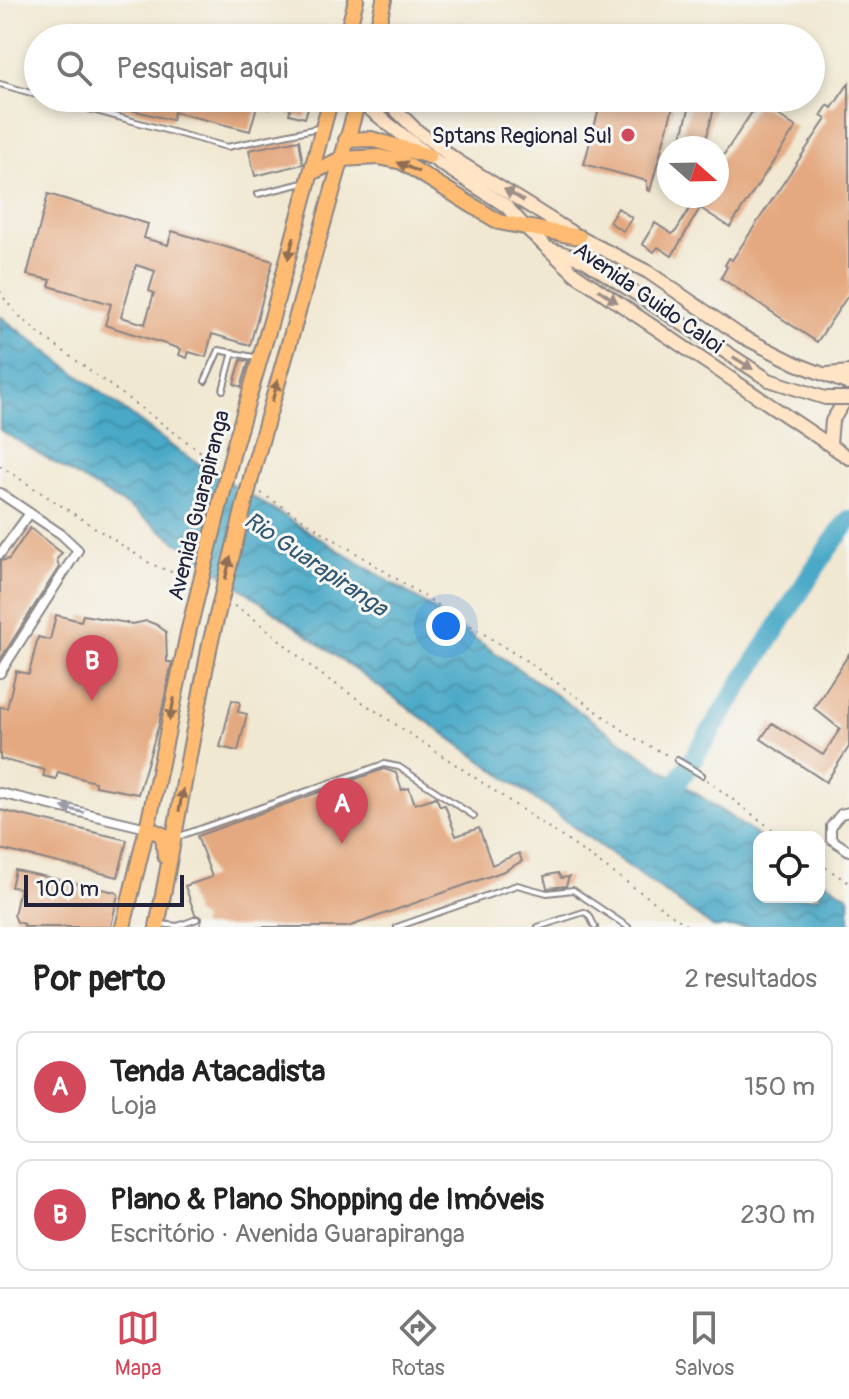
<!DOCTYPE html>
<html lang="pt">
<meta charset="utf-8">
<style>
:root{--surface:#fff;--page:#f2f2f2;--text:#222;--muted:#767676;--line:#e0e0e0;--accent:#d1495b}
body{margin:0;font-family:Pangolin,sans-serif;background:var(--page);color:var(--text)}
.controls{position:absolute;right:24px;bottom:24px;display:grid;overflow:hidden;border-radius:16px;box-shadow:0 4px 12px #0003}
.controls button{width:72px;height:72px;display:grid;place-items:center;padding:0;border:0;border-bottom:2px solid var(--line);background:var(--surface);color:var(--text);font:40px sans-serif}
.compass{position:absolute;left:657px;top:136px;width:72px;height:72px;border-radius:50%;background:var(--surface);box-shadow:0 4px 12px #0003;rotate:110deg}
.scale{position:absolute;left:24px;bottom:20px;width:160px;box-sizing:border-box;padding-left:8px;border:4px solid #22223b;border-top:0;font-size:22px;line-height:28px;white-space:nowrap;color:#22223b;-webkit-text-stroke:6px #f6f6f2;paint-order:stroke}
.you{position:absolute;left:446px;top:626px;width:28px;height:28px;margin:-20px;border:6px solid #fff;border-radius:50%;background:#1a73e8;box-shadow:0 0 0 12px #1a73e833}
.badge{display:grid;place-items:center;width:52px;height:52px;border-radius:50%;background:var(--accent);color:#fff;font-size:26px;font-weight:700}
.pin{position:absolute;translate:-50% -66px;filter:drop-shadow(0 2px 4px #0008)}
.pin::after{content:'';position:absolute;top:42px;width:28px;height:24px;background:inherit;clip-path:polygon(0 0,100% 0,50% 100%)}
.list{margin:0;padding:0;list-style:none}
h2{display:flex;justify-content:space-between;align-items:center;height:104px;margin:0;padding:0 32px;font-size:34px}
h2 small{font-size:26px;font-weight:400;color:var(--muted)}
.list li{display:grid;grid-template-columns:52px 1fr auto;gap:24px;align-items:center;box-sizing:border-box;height:112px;margin:0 16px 16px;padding:0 16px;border:2px solid var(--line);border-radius:16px}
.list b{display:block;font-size:30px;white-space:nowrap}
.list p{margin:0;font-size:26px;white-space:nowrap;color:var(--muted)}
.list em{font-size:26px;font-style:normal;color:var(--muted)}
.icon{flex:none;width:44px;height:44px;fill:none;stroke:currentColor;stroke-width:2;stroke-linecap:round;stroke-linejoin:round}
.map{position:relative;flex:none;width:849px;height:927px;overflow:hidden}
.search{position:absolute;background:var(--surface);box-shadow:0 4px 12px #0003;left:24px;right:24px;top:24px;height:88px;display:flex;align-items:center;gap:20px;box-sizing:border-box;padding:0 28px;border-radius:44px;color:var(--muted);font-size:30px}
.sheet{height:360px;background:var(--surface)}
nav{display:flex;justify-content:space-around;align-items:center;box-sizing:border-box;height:112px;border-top:2px solid var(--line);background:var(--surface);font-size:22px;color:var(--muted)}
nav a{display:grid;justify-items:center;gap:4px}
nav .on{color:var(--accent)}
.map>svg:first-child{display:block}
.water{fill:url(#water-waves);stroke:#356681;stroke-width:2}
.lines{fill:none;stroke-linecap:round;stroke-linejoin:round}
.river{stroke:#48a9c7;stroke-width:20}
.building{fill:#e4a980;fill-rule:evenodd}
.lane-casing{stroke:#8a8586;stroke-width:8}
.street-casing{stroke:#8a8586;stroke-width:12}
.secondary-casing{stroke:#8a8586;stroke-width:16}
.primary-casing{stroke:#8a8586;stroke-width:18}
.path{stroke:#8a8586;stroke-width:2;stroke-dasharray:2 6;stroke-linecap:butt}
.lane{stroke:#fff;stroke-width:4}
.street{stroke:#fff;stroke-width:8}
.secondary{stroke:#ffe4c6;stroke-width:12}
.primary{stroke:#febb71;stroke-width:14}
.secondary-bridge-casing{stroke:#8a8586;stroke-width:16;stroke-linecap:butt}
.primary-bridge-casing{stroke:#8a8586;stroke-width:18;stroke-linecap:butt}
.secondary-bridge{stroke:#ffe4c6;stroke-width:12}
.primary-bridge{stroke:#febb71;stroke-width:14}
.oneway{fill:#906e56}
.oneway2{fill:#9c8d87}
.oneway3{fill:#9c9ca7}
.poi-dot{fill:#d1495b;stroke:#f6f6f2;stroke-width:3}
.labels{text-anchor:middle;stroke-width:6;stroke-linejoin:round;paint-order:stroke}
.poi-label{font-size:22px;fill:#22223b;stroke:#f6f6f2;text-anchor:end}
.street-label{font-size:22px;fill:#22223b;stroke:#f6f6f2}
.water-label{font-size:24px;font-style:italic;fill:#315873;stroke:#f6f6f2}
</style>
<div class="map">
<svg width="849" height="927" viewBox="0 0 849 927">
<defs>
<pattern id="water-waves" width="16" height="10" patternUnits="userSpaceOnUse" patternTransform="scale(2)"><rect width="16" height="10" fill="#48a9c7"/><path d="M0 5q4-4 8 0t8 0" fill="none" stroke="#3c89a3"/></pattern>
</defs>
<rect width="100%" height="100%" fill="#f6f6f2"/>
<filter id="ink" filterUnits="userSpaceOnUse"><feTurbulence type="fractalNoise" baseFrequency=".0125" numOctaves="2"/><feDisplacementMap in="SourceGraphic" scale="16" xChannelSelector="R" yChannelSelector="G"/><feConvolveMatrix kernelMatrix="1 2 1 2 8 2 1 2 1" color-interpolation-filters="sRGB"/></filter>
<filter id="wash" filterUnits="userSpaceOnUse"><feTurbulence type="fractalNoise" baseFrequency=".006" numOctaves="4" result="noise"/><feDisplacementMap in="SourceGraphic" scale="32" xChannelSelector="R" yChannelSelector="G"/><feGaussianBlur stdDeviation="1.8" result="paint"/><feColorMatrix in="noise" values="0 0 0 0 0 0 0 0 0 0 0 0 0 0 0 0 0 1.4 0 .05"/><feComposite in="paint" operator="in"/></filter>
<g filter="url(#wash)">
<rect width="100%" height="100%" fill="#f1e8d2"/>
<path class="water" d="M 0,316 L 177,450 L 421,601 L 759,837 L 759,897 L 819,897 L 819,877 L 849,897 L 849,927 L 713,927 L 133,510 L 0,430 Z"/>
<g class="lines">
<path class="river" d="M 664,804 L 826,551 L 849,520"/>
</g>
<g id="blocks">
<path class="building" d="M 849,83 L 849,294 L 817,342 L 721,278 L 727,267 L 725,265 L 729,258 L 732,260 L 826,119 L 821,116 L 828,105 L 832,108 Z
M 96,98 L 156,98 L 186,106 L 188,98 L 195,98 L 230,107 L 230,98 L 272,98 L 269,109 L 257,106 L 250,131 L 174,112 L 172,120 L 95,101 Z
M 293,98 L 311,98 L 305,118 L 289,114 Z
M 602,98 L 638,98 L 673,107 L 650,191 L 647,190 L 647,181 L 584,164 Z
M 692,98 L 715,104 L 704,148 L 680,143 Z
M 756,106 L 770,110 L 796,127 L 730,227 L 700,208 L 672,256 L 658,247 L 654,252 L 642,244 L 655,223 L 672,234 L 676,231 L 693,203 L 682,196 L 717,196 L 717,165 Z
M 299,140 L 303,164 L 255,176 L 249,150 Z
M 48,194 L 148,224 L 144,238 L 168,245 L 172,231 L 273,261 L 250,345 L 212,334 L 206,357 L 189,352 L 187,358 L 179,355 L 181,349 L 105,325 L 111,304 L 49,286 L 51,280 L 27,275 ZM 136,265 L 155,271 L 149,291 L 154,293 L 145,324 L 121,317 Z
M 618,208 L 632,218 L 623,231 L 609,222 Z
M 241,360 L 249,361 L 241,387 L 234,384 Z
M 30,528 L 62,553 L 57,559 L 59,567 L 0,660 L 0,561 L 9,559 Z
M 56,615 L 81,621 L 83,615 L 132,624 L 147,621 L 157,625 L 166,632 L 167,662 L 172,662 L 159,724 L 138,794 L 95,786 L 95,782 L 58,772 L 56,779 L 43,776 L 45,770 L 0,759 L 0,707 L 7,708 L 16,671 L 29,674 L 38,637 L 50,640 Z
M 849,654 L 849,747 L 826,782 L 761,739 L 772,723 L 823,755 L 840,729 L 814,708 Z
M 232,700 L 240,702 L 238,712 L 247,714 L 238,751 L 220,747 Z
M 384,769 L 396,773 L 402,790 L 409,788 L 415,804 L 436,797 L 440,806 L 445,805 L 456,836 L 479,828 L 492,865 L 519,853 L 522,861 L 504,871 L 348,927 L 200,927 L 202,918 L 195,914 L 185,886 L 212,877 L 197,836 Z
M 0,810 L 127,840 L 118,877 L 0,849 Z
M 15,870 L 115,892 L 118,894 L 111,927 L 24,927 L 24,924 L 17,922 L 14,915 L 20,888 L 11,887 Z
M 558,873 L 561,878 L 569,877 L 566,886 L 547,888 L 544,876 Z"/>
</g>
</g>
<g filter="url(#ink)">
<use href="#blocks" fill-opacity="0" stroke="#8a8586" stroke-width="2"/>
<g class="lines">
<g class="lane-casing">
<path id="lane" d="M 0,84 L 38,95
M 49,98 L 227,147 L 318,128
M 258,194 L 303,183
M 205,381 L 219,350 L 258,358
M 223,390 L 233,352
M 677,760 L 702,775
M 177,837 L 384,764 L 399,767 L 474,816
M 160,924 L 178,926 L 197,919
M 397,927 L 517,885 L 547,893 L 573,890 L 628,927
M 538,927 L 584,912 L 589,915 L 595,927"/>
</g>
<g class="street-casing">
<path id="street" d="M 0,493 L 61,534 L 78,550 L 0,673
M 0,554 L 30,513
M 0,793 L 147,828
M 849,812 L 841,814 L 831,826 L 831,839 L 849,851"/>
</g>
<g class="secondary-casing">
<path id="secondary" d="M 384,98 L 416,130 L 456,160 L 579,237 L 648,272 L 741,336 L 797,364 L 849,384
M 358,100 L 429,156 L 506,206 L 526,228 L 575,274 L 849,458
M 547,248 L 584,260
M 828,374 L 849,372
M 830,444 L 832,421 L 849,394"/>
</g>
<g class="primary-casing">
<path id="primary" d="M 346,38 L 356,0
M 375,38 L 384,0
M 346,140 L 371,139 L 429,156
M 311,173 L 341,159 L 379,157 L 402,162 L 499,222 L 579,237
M 234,447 L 271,321 L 331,98
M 254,466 L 359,98
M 147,828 L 163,835 L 165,856
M 123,927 L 151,811 L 188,633
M 157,927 L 210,644"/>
</g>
<path class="path" d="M 0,291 C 9,309 25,321 40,334 L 216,463
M 0,466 L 151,564 L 187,578
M 261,493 L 528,662 L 634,738 L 669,756
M 234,606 C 268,625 293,655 325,677 C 447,759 570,840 689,927
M 707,780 L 782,837
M 819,863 L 849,883"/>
<use href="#lane" class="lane"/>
<use href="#street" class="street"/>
<use href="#secondary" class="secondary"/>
<use href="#primary" class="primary"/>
<g class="secondary-bridge-casing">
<path id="secondary-bridge" d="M 584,260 L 769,380 L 825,398 L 849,398"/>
</g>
<g class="primary-bridge-casing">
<path id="primary-bridge" d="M 188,633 L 234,447
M 210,644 L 254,466"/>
</g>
<use href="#secondary-bridge" class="secondary-bridge"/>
<use href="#primary-bridge" class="primary-bridge"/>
</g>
<defs><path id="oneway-solid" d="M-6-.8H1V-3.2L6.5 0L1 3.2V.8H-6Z" transform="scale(2)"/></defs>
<g class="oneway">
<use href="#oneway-solid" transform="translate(408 167) rotate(-156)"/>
<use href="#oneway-solid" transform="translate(291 248) rotate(105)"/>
<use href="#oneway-solid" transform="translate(275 391) rotate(-74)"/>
<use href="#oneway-solid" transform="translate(228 568) rotate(-76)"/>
<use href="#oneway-solid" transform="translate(172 709) rotate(102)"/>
<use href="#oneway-solid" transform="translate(181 800) rotate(-80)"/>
</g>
<g class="oneway2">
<use href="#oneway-solid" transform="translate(514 195) rotate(-148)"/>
<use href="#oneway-solid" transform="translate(608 296) rotate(34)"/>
<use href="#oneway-solid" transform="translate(743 363) rotate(32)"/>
</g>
<use class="oneway3" href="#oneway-solid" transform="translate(73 810) rotate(-166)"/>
</g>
<circle class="poi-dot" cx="628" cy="135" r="8"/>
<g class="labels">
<g class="poi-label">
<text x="612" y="143">Sptans Regional Sul</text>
</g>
<g class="street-label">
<text transform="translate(649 297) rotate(35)" y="8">Avenida Guido Caloi</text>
<text transform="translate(198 505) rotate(-76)" y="8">Avenida Guarapiranga</text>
</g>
<g class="water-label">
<text transform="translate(316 564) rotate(34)" y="8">Rio Guarapiranga</text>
</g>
</g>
</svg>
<div class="controls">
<button><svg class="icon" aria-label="locate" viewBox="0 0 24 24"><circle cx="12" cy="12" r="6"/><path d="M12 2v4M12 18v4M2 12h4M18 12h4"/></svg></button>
</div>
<svg class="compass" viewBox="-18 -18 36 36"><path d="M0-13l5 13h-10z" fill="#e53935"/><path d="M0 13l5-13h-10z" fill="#767676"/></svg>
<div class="scale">100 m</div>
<div class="you"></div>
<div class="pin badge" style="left:342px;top:844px">A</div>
<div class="pin badge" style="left:92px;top:701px">B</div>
<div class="search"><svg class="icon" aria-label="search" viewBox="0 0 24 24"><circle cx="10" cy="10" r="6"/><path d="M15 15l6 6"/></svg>Pesquisar aqui</div>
</div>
<section class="sheet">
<h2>Por perto<small>2 resultados</small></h2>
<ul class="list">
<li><span class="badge">A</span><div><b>Tenda Atacadista</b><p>Loja</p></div><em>150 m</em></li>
<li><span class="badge">B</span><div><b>Plano &amp; Plano Shopping de Imóveis</b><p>Escritório · Avenida Guarapiranga</p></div><em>230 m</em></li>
</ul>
</section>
<nav>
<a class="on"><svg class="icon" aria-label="map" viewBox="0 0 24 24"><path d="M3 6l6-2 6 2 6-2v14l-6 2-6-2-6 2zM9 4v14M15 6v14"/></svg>Mapa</a>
<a><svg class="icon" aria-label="directions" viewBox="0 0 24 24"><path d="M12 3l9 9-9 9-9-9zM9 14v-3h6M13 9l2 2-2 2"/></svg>Rotas</a>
<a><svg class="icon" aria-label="saved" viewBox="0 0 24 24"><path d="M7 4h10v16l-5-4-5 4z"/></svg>Salvos</a>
</nav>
